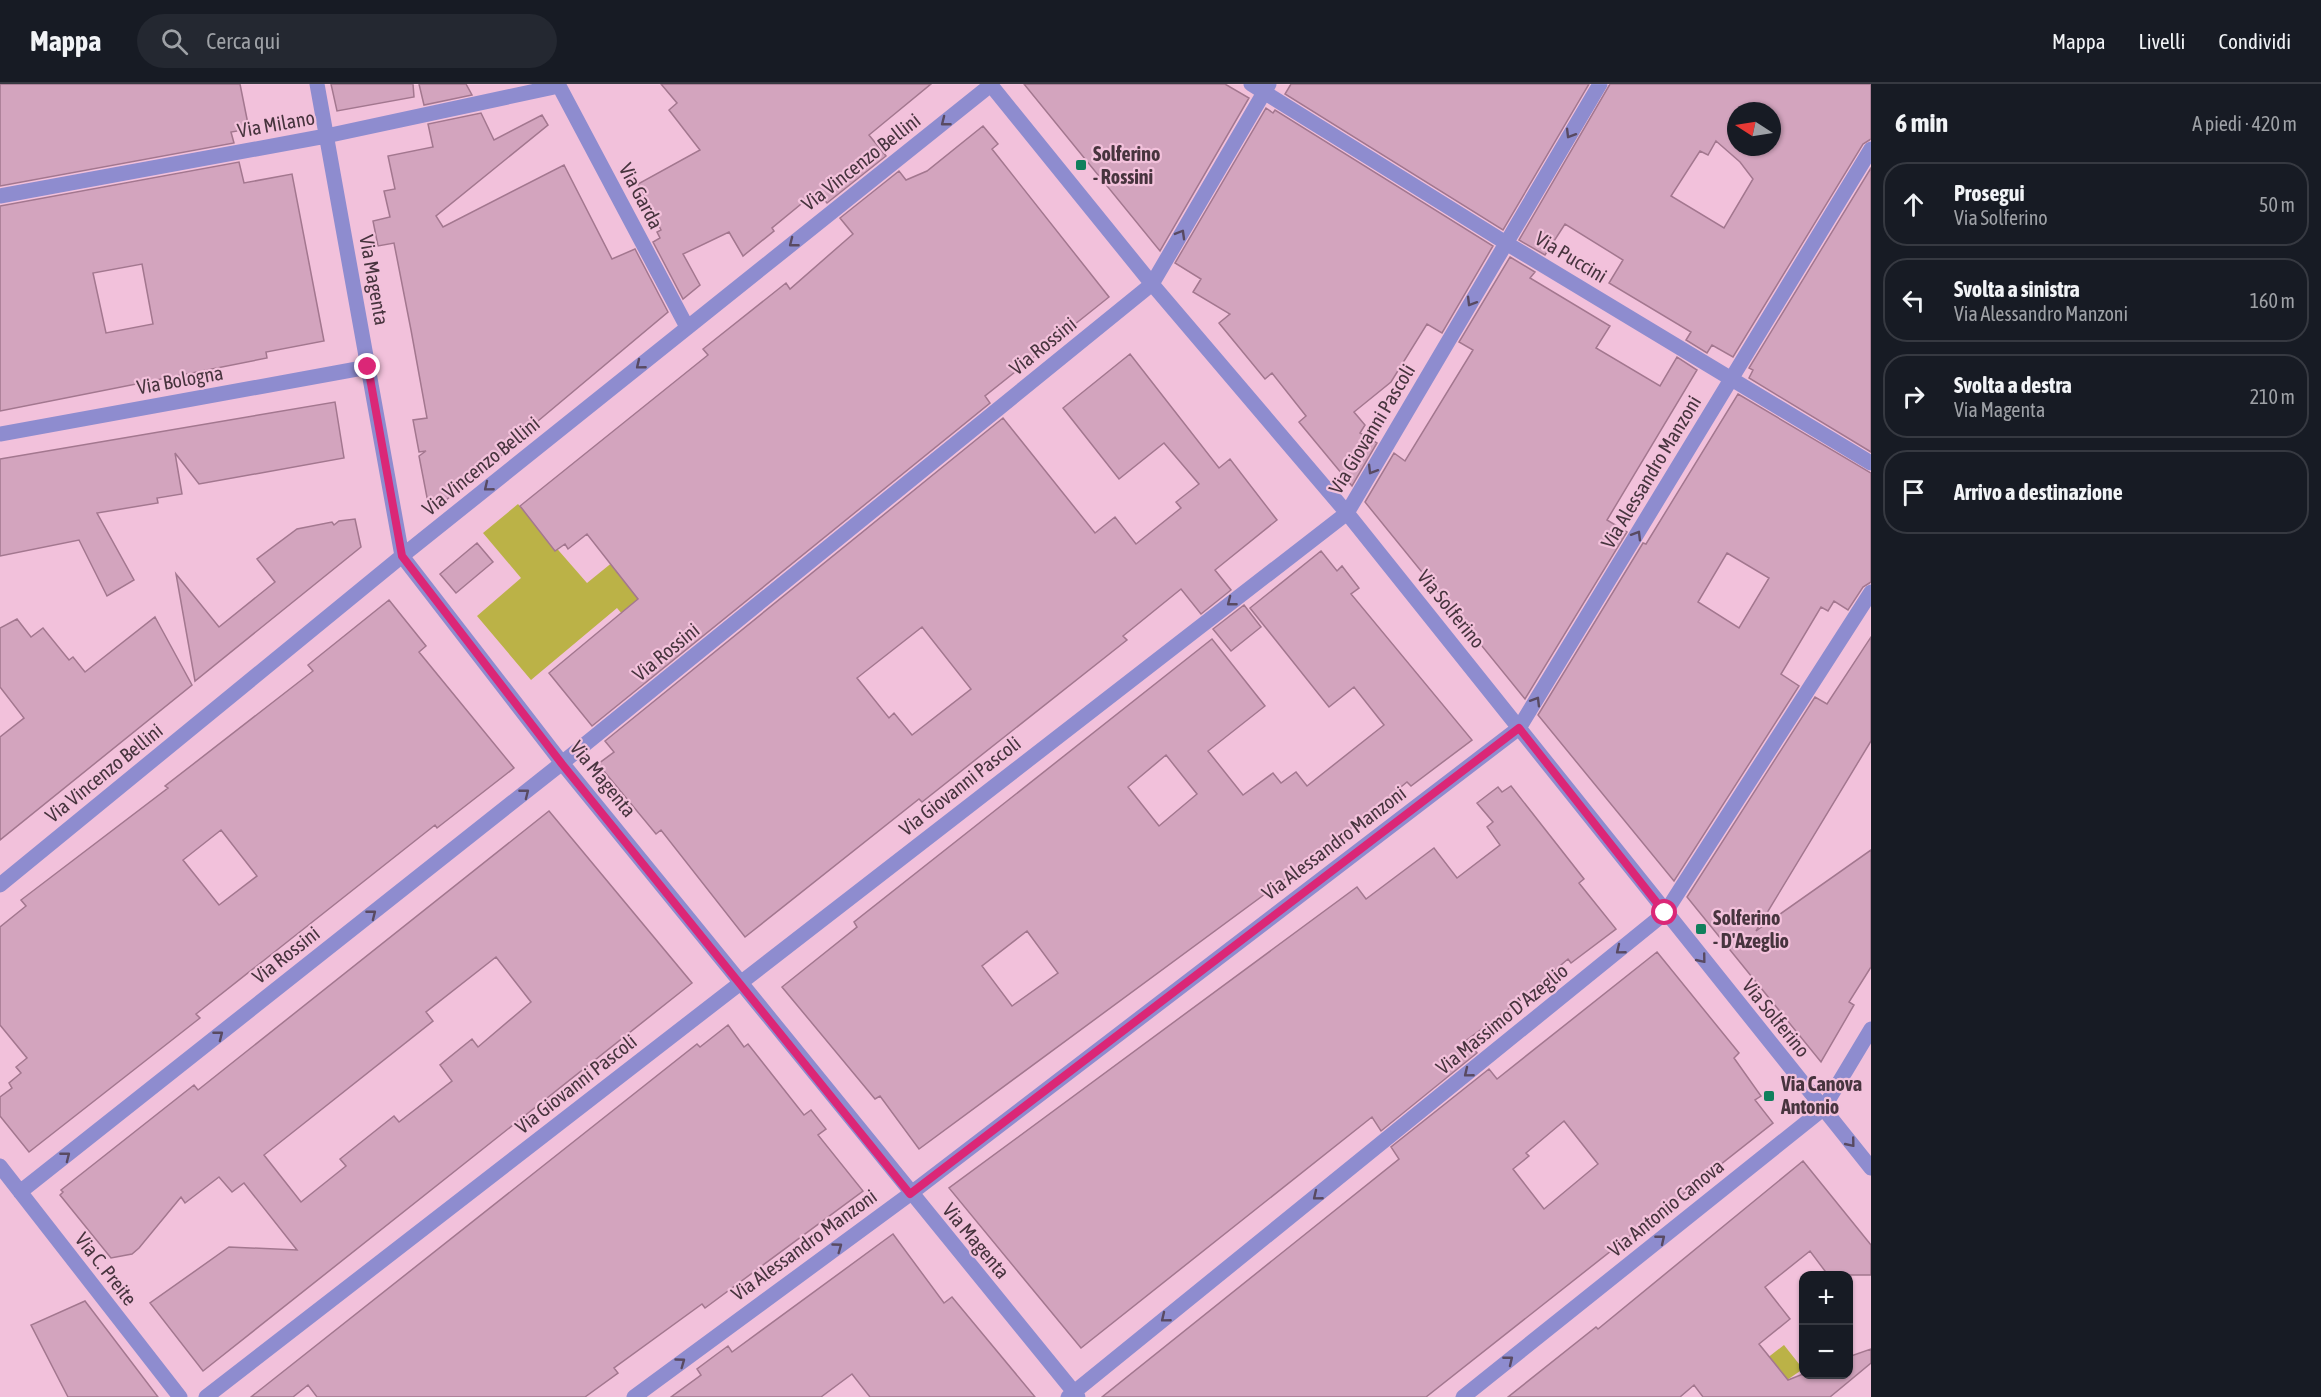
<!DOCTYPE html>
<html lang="it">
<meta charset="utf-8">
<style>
:root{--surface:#171b24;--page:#242831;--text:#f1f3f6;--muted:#9ea1a6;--line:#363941}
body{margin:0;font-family:"Asap Condensed",sans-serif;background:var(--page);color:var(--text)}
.controls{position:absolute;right:18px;bottom:18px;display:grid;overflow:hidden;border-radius:12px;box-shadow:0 2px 4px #0004}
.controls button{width:54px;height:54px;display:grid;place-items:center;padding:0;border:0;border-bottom:2px solid var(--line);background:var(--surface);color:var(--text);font:30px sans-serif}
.compass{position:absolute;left:1727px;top:18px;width:54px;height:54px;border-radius:50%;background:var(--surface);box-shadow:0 2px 4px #0004;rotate:282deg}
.stop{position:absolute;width:18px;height:18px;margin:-14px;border:4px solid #db2777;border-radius:50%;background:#fff}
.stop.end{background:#db2777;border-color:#fff;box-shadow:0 2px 6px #0008}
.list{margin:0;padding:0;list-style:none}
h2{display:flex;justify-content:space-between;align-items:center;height:78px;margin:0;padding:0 24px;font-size:26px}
h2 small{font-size:20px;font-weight:400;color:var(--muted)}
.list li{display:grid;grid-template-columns:39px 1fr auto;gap:18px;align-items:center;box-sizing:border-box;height:84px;margin:0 12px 12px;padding:0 12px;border:2px solid var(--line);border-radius:24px}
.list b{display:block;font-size:22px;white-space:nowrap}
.list p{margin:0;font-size:20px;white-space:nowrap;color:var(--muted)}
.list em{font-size:20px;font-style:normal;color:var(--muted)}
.icon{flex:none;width:33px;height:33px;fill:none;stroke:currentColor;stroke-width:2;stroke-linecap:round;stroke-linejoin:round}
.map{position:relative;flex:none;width:1871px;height:1313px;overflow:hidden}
header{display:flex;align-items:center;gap:36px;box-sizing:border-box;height:84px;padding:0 30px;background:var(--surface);border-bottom:2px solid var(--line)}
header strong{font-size:28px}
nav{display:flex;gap:33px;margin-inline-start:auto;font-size:21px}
.search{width:420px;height:54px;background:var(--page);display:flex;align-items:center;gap:15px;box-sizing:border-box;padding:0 21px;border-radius:33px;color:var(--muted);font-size:22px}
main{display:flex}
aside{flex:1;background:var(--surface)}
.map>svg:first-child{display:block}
.green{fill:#bbb247}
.building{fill:#d3a4be;stroke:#a3778f;stroke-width:1.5;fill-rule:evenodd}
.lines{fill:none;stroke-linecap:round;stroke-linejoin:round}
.minor{stroke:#8e8ccf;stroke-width:15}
.oneway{stroke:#594a62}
.route{stroke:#db2777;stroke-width:8}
.poi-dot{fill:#10805d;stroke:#f2c1db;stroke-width:2}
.labels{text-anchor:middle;stroke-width:4.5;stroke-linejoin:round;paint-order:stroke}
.street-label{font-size:20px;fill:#47343e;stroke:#f2c1db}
.poi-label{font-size:20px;font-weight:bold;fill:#47343e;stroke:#f2c1db;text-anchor:start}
</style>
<header>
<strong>Mappa</strong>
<div class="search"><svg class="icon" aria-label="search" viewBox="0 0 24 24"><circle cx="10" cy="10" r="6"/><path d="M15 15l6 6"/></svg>Cerca qui</div>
<nav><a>Mappa</a><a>Livelli</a><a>Condividi</a></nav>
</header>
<main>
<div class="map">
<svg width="1871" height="1313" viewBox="0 0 1871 1313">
<rect width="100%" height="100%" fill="#f2c1db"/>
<path class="green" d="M 518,420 L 587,499 L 619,473 L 685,556 L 659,574 L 617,524 L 531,596 L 477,532 L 521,494 L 483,449 Z
M 1784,1261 L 1803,1285 L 1771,1307 L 1708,1313 L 1743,1293 Z"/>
<path class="building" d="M 0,0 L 240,0 L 249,45 L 231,48 L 234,59 L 0,102 Z
M 331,0 L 413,0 L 414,13 L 337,27 Z
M 419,0 L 466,0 L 472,11 L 424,21 Z
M 661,0 L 931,0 L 869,51 L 886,72 L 827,119 L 817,107 L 772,144 L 774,147 L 743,172 L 729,148 L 683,170 L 700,201 L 683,215 L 653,158 L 660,154 L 657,148 L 661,146 L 638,100 L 700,66 L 669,26 L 677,19 Z
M 1024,0 L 1225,0 L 1249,14 L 1160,167 Z
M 1291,0 L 1589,0 L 1503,146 L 1285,10 Z
M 1610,0 L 1871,0 L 1871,55 L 1863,60 L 1733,273 L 1712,261 L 1707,269 L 1686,256 L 1691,248 L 1609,199 L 1623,176 L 1565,140 L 1545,171 L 1519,156 ZM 1736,27 L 1772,27 L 1772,63 L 1736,63 ZM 1716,57 L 1740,78 L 1753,95 L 1724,144 L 1671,112 L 1700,67 L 1708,71 Z
M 1266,24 L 1273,29 L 1275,26 L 1493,162 L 1442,249 L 1427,240 L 1391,298 L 1354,328 L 1365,341 L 1360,349 L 1377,359 L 1352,402 L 1299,338 L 1306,332 L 1272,289 L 1265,295 L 1219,239 L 1230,230 L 1193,208 L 1201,195 L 1175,179 Z
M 481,29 L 494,56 L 542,31 L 548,41 L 436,132 L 443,143 L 564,81 L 612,175 L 635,165 L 668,228 L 538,337 L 539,341 L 430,429 L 419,372 L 426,367 L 419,368 L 413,336 L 427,334 L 411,246 L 394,159 L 378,162 L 373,137 L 390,133 L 384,107 L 395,105 L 388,72 L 433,63 L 428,40 Z
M 983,42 L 998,60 L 992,65 L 1109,213 L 985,312 L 990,319 L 592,642 L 549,589 L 638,515 L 587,450 L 568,465 L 565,460 L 555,467 L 520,422 L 708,271 L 703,265 L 786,199 L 790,205 L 853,150 L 840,134 L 899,87 L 906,96 L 927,87 Z
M 239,78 L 244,99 L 292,90 L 324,257 L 266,268 L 267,274 L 0,327 L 0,122 ZM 142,180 L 153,240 L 106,249 L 93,189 Z
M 1871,84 L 1871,368 L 1749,294 L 1753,286 L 1749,284 Z
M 1510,173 L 1535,188 L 1530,194 L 1610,242 L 1596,264 L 1660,302 L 1677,273 L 1697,286 L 1607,436 L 1627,448 L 1525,615 L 1365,418 L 1394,369 L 1405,377 L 1473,266 L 1459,258 Z
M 1130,270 L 1219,384 L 1230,375 L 1277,436 L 1215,486 L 1231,506 L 1201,530 L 1181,505 L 1123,552 L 1127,556 L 922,718 L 919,715 L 745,853 L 661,746 L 656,750 L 598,680 L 614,668 L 605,657 L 1003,334 L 1095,449 L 1115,433 L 1136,460 L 1181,424 L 1176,418 L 1199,400 L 1164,359 L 1119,395 L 1063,324 ZM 922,543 L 971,605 L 912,651 L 894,629 L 889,634 L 857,594 Z
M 1738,310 L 1871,389 L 1871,498 L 1863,503 L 1848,526 L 1834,517 L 1828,527 L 1821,523 L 1781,590 L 1799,602 L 1674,797 L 1538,631 L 1643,459 L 1646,460 ZM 1727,469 L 1769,494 L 1739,544 L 1698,518 Z
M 335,318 L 344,374 L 199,400 L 175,369 L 182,410 L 157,414 L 158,419 L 97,429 L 134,496 L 107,512 L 79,456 L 0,472 L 0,375 Z
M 355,435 L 361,463 L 195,597 L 176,490 L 219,543 L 275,498 L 257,475 L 297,445 L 332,438 L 334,441 L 339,437 Z
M 477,459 L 493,478 L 456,509 L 440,490 Z
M 1321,467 L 1337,487 L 1342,482 L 1359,504 L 1351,510 L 1472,656 L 1411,702 L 1407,698 L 1322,768 L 919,1065 L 880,1012 L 875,1015 L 782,903 L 857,843 L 854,838 L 1212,555 L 1265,622 L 1208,667 L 1243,711 L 1273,689 L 1281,699 L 1296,688 L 1307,702 L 1384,641 L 1354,603 L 1329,623 L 1250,524 ZM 1166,671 L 1197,710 L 1159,742 L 1128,703 ZM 1027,847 L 1058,889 L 1012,922 L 982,882 Z
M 389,516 L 426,562 L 419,568 L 514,684 L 437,744 L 435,741 L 196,930 L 200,934 L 29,1068 L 0,1032 L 0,1013 L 12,1004 L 9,999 L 21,989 L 16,983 L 27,974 L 0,941 L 0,843 L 26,822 L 21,816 L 168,704 L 165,702 L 313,587 L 308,581 ZM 221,746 L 257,792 L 219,821 L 183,776 Z
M 1244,521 L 1261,543 L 1231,567 L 1213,545 Z
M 155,533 L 192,601 L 0,756 L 0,653 L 24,634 L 0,603 L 0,544 L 17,535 L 31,553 L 43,544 L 69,576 L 73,573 L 85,588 Z
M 1871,553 L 1871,657 L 1756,847 L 1871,766 L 1871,883 L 1849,918 L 1854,921 L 1821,978 L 1687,813 L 1815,613 L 1827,620 Z
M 1511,702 L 1584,795 L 1579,799 L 1616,845 L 1571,879 L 1568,875 L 1514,921 L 1467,956 L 1477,969 L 1381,1047 L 1372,1033 L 1081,1264 L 949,1104 L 1357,803 L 1366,815 L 1434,764 L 1457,794 L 1500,761 L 1487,743 L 1493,738 L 1477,719 L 1498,703 L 1502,708 Z
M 549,727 L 692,899 L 203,1287 L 150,1219 L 229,1163 L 297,1166 L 244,1099 L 232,1108 L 219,1093 L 185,1119 L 181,1113 L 139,1164 L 132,1170 L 111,1174 L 60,1111 L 63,1108 L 61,1106 L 194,1001 L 198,1006 ZM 496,873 L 531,918 L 478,963 L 472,955 L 440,981 L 452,997 L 399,1038 L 394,1032 L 340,1075 L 346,1082 L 301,1118 L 264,1071 L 433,937 L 426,928 Z
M 1657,868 L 1739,969 L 1734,974 L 1761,1012 L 1755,1016 L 1773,1039 L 1426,1313 L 1102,1313 L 1399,1075 L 1391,1063 L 1489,985 L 1497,995 ZM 1564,1037 L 1598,1080 L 1544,1125 L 1513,1085 L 1529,1072 L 1526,1069 Z
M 728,941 L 744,963 L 748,960 L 804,1031 L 811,1026 L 826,1045 L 818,1051 L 863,1107 L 705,1224 L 702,1220 L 614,1284 L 618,1289 L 585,1313 L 317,1313 L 308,1301 L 293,1313 L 251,1313 L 697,960 L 700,963 Z
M 1803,1077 L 1871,1161 L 1871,1191 L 1828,1191 L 1810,1167 L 1765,1203 L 1790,1235 L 1759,1260 L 1788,1296 L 1803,1290 L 1848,1290 L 1848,1273 L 1871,1265 L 1871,1279 L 1830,1313 L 1703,1313 L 1694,1301 L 1680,1313 L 1508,1313 L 1596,1243 L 1598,1245 Z
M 893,1150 L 944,1219 L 952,1213 L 1035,1313 L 870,1313 L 852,1290 L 821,1313 L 671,1313 L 701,1291 L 697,1285 L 717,1270 L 728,1262 L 732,1268 Z
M 85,1217 L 158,1313 L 68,1313 L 31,1241 Z"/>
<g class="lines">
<path class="minor" d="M 317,0 L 402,472 L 562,679 L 1078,1313
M 558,0 L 687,243
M 990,0 L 1152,200 L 1347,429 L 1871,1084
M 1251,0 L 1506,159 L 1871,379
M 0,112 L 326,52 L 559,2
M 0,350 L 368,283
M 0,801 L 402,472 L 992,0
M 0,1082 L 180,1313
M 20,1108 L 562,679 L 1152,200 L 1269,0
M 206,1313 L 1347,429 L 1600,0
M 634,1313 L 910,1110 L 1519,644 L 1871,65
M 1068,1313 L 1665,829 L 1871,508
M 1463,1313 L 1823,1025 L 1871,945"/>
</g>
<defs><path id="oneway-chevron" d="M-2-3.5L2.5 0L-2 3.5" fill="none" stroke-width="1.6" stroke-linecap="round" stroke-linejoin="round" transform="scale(1.5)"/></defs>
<g class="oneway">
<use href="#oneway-chevron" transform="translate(945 38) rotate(142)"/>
<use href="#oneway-chevron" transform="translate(1570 50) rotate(121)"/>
<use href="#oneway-chevron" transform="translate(1181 150) rotate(-60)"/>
<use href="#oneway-chevron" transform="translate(793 159) rotate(142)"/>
<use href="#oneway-chevron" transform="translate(1471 218) rotate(121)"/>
<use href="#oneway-chevron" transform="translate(640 281) rotate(141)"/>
<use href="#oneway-chevron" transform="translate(1372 386) rotate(121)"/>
<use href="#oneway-chevron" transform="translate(488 403) rotate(141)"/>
<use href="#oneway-chevron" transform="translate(1637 451) rotate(-59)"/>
<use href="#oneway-chevron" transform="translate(1231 518) rotate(142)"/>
<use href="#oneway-chevron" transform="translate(1536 617) rotate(-59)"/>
<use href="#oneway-chevron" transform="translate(525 709) rotate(-38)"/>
<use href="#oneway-chevron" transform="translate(372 830) rotate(-38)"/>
<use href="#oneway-chevron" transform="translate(1620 866) rotate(141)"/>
<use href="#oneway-chevron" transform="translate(1702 875) rotate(51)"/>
<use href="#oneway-chevron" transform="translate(219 951) rotate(-38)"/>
<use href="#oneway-chevron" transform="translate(1468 989) rotate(141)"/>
<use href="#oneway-chevron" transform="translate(1851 1059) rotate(51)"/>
<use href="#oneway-chevron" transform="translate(66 1072) rotate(-38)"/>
<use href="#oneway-chevron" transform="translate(1317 1112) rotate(141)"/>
<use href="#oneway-chevron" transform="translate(1661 1155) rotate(-39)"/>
<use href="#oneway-chevron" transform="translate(838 1163) rotate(-36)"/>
<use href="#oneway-chevron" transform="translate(1165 1234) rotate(141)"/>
<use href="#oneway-chevron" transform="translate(1509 1276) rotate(-39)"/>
<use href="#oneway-chevron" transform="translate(681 1278) rotate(-36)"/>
</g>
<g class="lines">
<path class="route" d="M 368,283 L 402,472 L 562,680 L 910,1110 L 1519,644 L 1665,829"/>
</g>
<g class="poi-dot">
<rect x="1075" y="75" width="12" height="12" rx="3"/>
<rect x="1695" y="839" width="12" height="12" rx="3"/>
<rect x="1763" y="1006" width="12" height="12" rx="3"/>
</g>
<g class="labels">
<g class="street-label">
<text transform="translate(276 40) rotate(-10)" y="7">Via Milano</text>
<text transform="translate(861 78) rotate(-38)" y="7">Via Vincenzo Bellini</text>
<text transform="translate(641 112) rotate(62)" y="7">Via Garda</text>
<text transform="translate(1571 173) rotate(31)" y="7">Via Puccini</text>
<text transform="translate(374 196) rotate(80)" y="7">Via Magenta</text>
<text transform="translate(1043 262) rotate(-39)" y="7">Via Rossini</text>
<text transform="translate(180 296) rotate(-10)" y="7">Via Bologna</text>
<text transform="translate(1372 345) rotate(-59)" y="7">Via Giovanni Pascoli</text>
<text transform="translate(481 382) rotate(-39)" y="7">Via Vincenzo Bellini</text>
<text transform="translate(1651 388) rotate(-59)" y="7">Via Alessandro Manzoni</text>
<text transform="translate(1451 525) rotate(51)" y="7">Via Solferino</text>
<text transform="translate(666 568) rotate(-39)" y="7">Via Rossini</text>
<text transform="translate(104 689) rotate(-39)" y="7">Via Vincenzo Bellini</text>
<text transform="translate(603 695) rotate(51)" y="7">Via Magenta</text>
<text transform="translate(960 702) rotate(-38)" y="7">Via Giovanni Pascoli</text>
<text transform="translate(1334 759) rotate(-37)" y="7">Via Alessandro Manzoni</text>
<text transform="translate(286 871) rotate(-38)" y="7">Via Rossini</text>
<text transform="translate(1776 934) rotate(51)" y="7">Via Solferino</text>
<text transform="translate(1502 935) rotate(-39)" y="7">Via Massimo D'Azeglio</text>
<text transform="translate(576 1000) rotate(-38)" y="7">Via Giovanni Pascoli</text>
<text transform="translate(1666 1124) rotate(-39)" y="7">Via Antonio Canova</text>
<text transform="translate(976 1157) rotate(50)" y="7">Via Magenta</text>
<text transform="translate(804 1161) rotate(-36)" y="7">Via Alessandro Manzoni</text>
<text transform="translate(106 1185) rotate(52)" y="7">Via C. Preite</text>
</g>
<g class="poi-label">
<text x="1093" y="77">Solferino<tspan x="1093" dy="23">- Rossini</tspan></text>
<text x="1713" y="841">Solferino<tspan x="1713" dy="23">- D'Azeglio</tspan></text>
<text x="1781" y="1007">Via Canova<tspan x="1781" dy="23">Antonio</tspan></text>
</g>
</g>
</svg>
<div class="controls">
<button>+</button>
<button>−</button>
</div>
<svg class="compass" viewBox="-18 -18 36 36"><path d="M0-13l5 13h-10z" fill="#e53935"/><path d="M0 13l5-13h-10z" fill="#9ea1a6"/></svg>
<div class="stop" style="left:1665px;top:829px"></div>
<div class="stop end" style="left:368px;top:283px"></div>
</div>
<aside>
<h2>6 min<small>A piedi · 420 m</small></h2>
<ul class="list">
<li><svg class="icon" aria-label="ahead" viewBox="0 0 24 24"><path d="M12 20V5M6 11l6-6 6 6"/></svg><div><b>Prosegui</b><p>Via Solferino</p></div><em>50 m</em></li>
<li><svg class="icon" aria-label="left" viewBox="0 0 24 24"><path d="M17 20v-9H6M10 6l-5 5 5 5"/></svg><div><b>Svolta a sinistra</b><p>Via Alessandro Manzoni</p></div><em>160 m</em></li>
<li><svg class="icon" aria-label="right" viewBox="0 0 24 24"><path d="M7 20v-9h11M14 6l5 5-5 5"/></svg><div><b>Svolta a destra</b><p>Via Magenta</p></div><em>210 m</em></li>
<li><svg class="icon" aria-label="arrive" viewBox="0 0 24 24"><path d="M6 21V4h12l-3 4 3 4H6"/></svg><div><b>Arrivo a destinazione</b></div></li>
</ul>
</aside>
</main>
